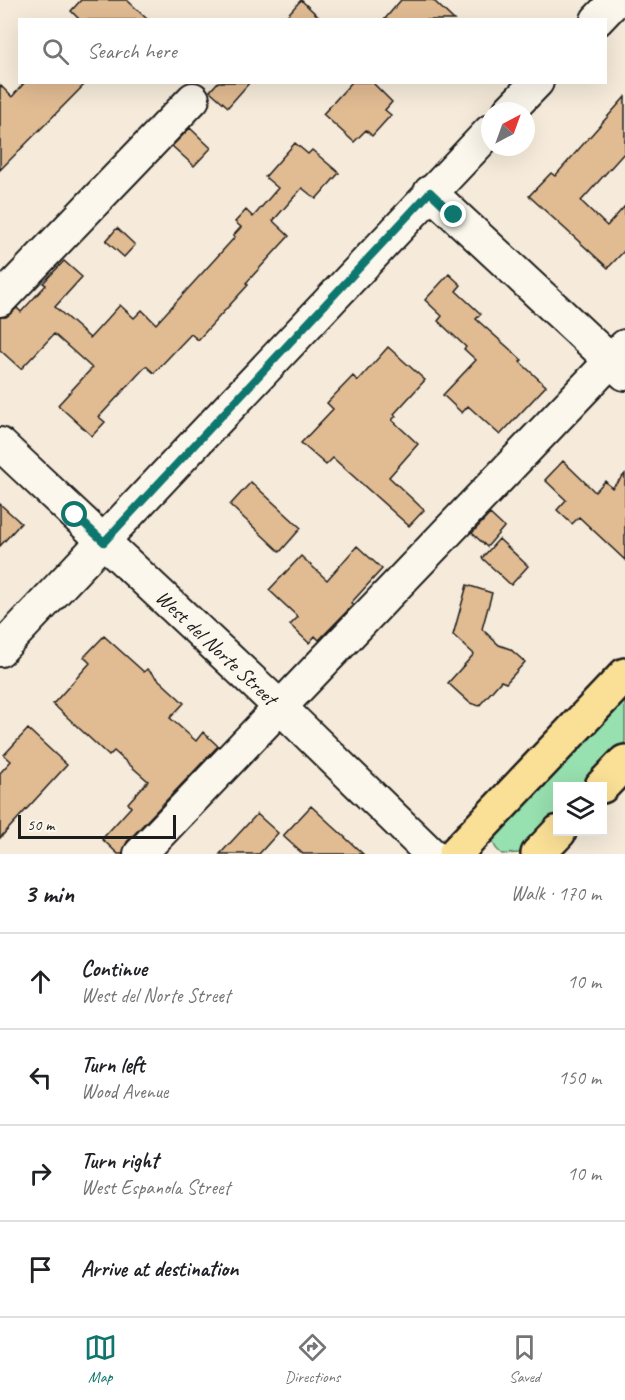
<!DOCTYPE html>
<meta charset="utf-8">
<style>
:root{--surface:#fff;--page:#f2f2f2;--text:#202124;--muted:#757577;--line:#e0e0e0;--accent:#0f766e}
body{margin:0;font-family:Caveat,sans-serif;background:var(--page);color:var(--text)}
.controls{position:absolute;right:18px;bottom:18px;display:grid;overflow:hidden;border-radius:0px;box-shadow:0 6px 24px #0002}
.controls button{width:54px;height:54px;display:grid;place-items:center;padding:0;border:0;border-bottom:2px solid var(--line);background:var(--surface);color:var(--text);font:30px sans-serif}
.compass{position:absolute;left:481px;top:102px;width:54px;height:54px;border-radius:50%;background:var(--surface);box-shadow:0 6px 24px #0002;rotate:41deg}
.scale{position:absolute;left:18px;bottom:15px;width:158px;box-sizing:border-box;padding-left:6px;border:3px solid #1c1c1c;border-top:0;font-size:16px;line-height:21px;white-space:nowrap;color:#1c1c1c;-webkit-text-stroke:4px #fbf7ec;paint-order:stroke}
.stop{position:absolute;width:18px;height:18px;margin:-14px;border:4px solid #0f766e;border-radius:50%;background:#fff}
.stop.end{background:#0f766e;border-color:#fff;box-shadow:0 2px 6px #0008}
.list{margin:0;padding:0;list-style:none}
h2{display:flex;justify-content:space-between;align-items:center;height:78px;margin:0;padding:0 24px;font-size:26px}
h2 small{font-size:20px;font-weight:400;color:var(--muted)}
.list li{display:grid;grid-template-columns:39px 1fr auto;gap:18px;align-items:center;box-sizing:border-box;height:96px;padding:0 24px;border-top:2px solid var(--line)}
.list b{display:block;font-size:22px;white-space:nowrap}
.list p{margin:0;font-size:20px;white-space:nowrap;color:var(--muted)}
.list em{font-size:20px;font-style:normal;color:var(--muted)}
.icon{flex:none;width:33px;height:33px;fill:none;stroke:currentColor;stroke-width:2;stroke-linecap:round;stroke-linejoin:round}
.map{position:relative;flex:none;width:625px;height:854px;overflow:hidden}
.search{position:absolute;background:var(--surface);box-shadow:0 6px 24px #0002;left:18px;right:18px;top:18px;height:66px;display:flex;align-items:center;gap:15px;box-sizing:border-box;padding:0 21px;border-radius:0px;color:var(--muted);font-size:22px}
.sheet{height:462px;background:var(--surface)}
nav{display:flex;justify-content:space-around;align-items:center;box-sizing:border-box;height:84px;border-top:2px solid var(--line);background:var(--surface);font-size:16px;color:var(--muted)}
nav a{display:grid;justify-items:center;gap:3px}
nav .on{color:var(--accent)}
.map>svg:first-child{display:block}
.green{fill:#97e0af;stroke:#5a7e66;stroke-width:1.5}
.building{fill:#e1bb92;stroke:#1c1c1c;stroke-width:1.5}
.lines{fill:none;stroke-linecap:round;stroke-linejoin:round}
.minor-casing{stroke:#1c1c1c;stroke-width:36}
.major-casing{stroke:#1c1c1c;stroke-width:38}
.minor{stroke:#fbf7ec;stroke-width:32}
.major{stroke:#fadf96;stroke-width:33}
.route{stroke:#0f766e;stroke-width:8}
.labels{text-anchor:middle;stroke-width:5;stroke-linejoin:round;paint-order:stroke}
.street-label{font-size:21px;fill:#1c1c1c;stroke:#fbf7ec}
</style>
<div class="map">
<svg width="625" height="854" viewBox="0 0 625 854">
<rect width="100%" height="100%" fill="#f6ebda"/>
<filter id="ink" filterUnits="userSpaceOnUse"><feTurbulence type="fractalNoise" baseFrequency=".0167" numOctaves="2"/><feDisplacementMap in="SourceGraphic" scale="12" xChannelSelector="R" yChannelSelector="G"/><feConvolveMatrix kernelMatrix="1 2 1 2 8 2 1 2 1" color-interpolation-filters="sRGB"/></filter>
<g filter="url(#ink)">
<path class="green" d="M 625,694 L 625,742 L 582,786 L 558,786 L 557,813 L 519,853 L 502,854 C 493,847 492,842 494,832 Z"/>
<path class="building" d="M 81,0 L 127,0 L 148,20 L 80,20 L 71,11 Z
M 301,0 L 322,20 L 283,20 Z
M 401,0 L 433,0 L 454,20 L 384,20 Z
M 25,82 L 87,82 L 0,170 L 0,85 L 12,97 Z
M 218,82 L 250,82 L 228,107 L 210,91 Z
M 352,82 L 372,82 L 392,102 L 385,110 L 391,115 L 372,136 L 366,130 L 354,142 L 323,114 Z
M 625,97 L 625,152 L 581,201 L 607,226 L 625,206 L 625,250 L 608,268 L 529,196 L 551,173 L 555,176 Z
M 190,128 L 211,148 L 194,166 L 172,146 Z
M 295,143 L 308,154 L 312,150 L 339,173 L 316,199 L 302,188 L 273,221 L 289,236 L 246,283 L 248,285 L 198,340 L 191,334 L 154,373 L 146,366 L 99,417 L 105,422 L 92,436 L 58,405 L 92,368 L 54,334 L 21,369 L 0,350 L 0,317 L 6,317 L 17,308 L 21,312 L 46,285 L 43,283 L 64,261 L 82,277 L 55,307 L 90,338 L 120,305 L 134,318 L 142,310 L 156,324 L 235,237 L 233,236 L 241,227 L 235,222 L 246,210 L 253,217 L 278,188 L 265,177 Z
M 117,228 L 135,245 L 124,257 L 106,241 Z
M 449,274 L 461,285 L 456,291 L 481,314 L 476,319 L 522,360 L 520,362 L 546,386 L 500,435 L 468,406 L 462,413 L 443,395 L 476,360 L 464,349 L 466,347 L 438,321 L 442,316 L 425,300 Z
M 388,347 L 425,380 L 394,414 L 396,416 L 392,420 L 418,444 L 389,477 L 424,510 L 409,526 L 333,458 L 326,465 L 301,443 L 333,409 L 327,403 L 353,376 L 358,381 Z
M 563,461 L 595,492 L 605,481 L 612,488 L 625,474 L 625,560 L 579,517 L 572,524 L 557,510 L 566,500 L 545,480 Z
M 251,482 L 301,528 L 280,552 L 230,505 Z
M 0,504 L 21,523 L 0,546 Z
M 490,514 L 504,527 L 487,547 L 472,533 Z
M 499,539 L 528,566 L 511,585 L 482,558 Z
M 357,546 L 382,569 L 351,603 L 353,605 L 319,640 L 315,636 L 309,643 L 290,625 L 298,617 L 269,590 L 301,556 L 327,580 Z
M 467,585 L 492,593 L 482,629 L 499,645 L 510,649 L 525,662 L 506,683 L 501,681 L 479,706 L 470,703 L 448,683 L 474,654 L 453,635 Z
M 104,636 L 144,672 L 147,669 L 184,703 L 170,718 L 196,741 L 203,732 L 218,746 L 127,842 L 123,854 L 118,854 L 102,839 L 131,807 L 128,803 L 148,781 L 114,751 L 109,756 L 53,704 L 90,663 L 84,657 Z
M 28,729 L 67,765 L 0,838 L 0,773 L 11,761 L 4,755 Z
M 311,806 L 363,854 L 303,854 L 283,836 Z
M 257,814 L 278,833 L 259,854 L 220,854 Z"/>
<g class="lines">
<g class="minor-casing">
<g id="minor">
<path d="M 597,20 L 616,0"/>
<path d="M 509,111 L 537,82"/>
<path d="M 430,192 L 625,374"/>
<path d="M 0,300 L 193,99"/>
<path id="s1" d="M 0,444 L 280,707 L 431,854"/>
<path d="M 0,650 L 490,131"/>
<path d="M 140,854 L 625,346"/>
</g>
</g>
<g class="major-casing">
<path id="major" d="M 602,786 L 625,762
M 455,854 L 625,675
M 538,854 L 559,832"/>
</g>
<use href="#minor" class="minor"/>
<use href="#major" class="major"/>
</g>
</g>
<g class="lines" filter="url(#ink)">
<path class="route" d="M 75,515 L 104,542 L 430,192 L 454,215"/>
</g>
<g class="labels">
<g class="street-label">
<text dy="7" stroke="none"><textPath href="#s1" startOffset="297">West del Norte Street</textPath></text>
</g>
</g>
</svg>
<div class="controls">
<button><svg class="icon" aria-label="layers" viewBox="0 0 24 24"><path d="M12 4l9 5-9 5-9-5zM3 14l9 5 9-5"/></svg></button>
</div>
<svg class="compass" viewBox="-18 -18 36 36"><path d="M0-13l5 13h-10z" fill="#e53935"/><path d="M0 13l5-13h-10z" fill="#757577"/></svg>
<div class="scale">50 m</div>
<div class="stop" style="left:75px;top:515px"></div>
<div class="stop end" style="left:454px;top:215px"></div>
<div class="search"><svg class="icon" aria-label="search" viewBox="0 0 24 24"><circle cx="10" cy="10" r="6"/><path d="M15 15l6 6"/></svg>Search here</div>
</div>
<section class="sheet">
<h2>3 min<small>Walk · 170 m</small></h2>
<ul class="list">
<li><svg class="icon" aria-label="ahead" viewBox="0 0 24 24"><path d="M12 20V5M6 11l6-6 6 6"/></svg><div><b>Continue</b><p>West del Norte Street</p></div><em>10 m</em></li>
<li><svg class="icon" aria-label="left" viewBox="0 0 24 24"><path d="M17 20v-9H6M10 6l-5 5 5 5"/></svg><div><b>Turn left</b><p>Wood Avenue</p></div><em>150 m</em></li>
<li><svg class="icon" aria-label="right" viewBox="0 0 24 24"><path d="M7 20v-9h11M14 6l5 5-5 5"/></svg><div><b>Turn right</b><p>West Espanola Street</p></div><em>10 m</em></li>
<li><svg class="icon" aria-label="arrive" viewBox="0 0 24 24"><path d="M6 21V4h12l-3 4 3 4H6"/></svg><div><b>Arrive at destination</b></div></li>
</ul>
</section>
<nav>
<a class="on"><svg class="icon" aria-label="map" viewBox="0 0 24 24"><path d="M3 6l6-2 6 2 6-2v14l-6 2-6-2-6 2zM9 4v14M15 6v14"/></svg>Map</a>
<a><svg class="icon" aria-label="directions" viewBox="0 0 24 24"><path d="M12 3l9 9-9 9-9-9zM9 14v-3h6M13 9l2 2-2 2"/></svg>Directions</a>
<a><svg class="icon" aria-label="saved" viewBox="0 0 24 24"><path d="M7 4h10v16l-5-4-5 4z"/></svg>Saved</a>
</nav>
